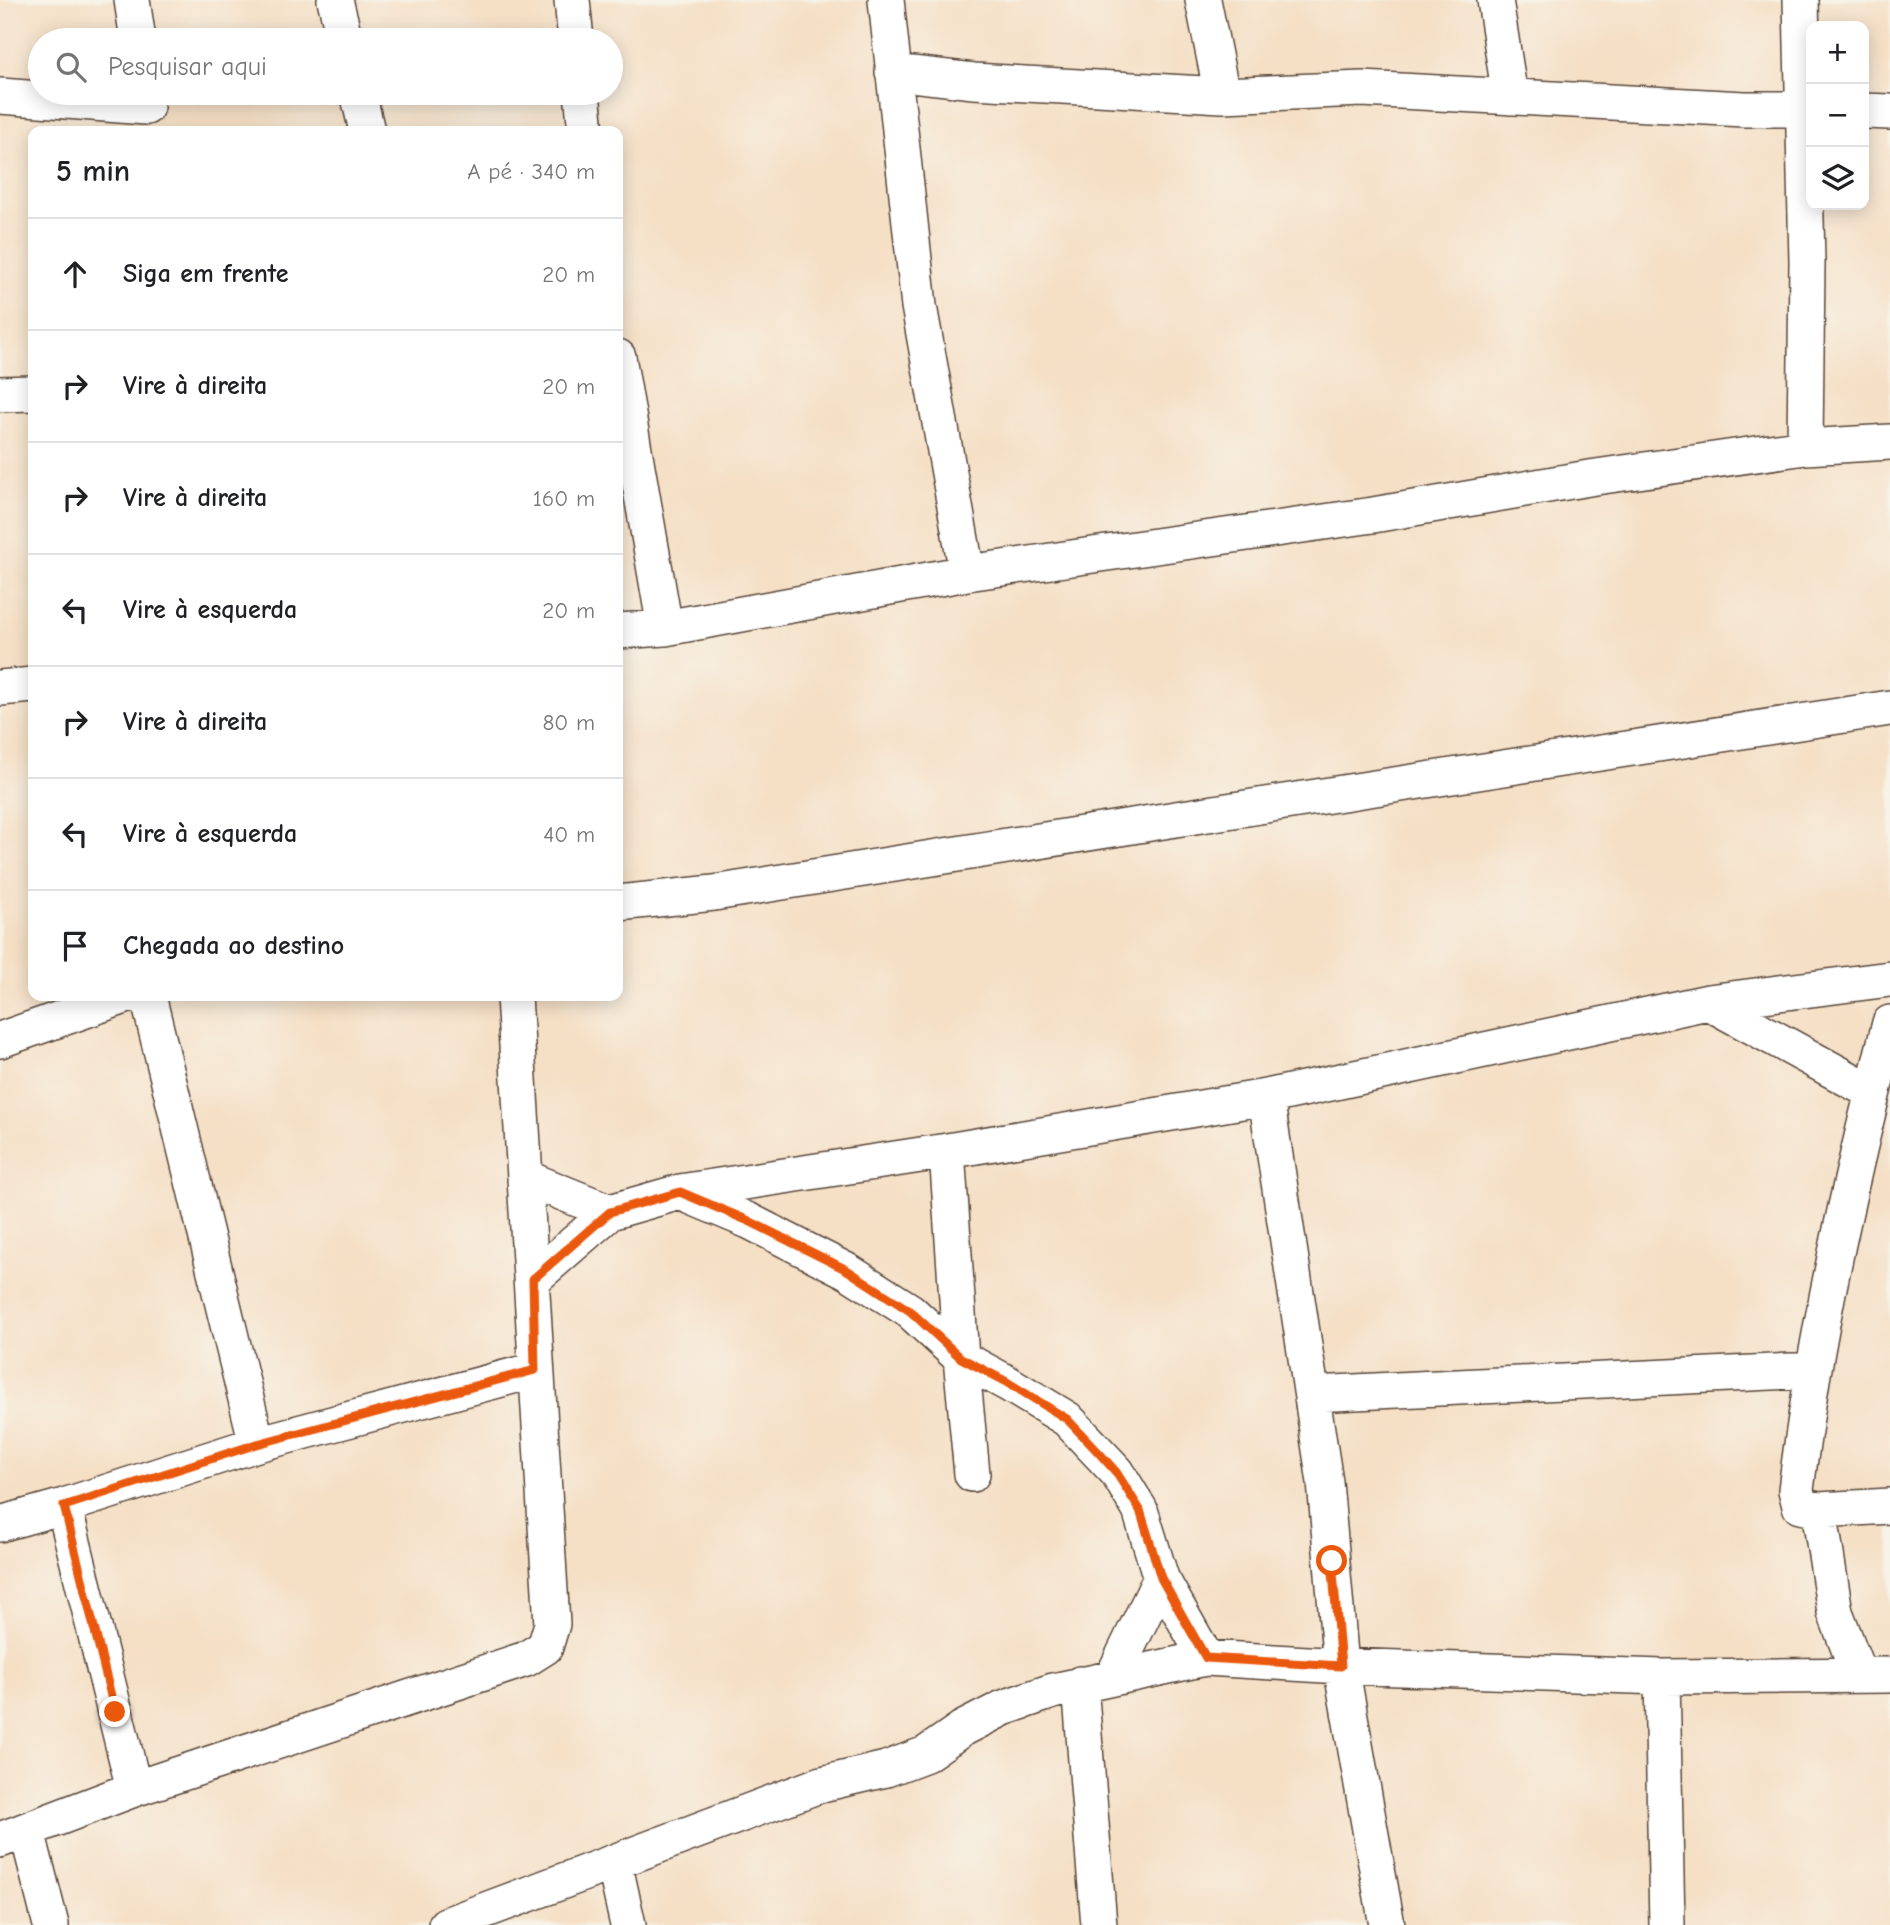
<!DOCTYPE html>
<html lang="pt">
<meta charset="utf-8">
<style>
:root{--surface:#fff;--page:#f6f6f6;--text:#202124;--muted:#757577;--line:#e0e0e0}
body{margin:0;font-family:"Comic Neue",sans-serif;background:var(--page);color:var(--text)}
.controls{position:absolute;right:21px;top:21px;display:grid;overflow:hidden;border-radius:14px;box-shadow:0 4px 18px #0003}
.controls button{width:63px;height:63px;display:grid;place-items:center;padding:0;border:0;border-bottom:2px solid var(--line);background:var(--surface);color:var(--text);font:35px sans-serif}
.stop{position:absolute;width:21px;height:21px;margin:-16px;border:5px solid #ea580c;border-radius:50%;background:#fff}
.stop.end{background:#ea580c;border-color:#fff;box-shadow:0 2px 7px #0008}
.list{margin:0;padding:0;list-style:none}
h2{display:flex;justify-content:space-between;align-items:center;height:91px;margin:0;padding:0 28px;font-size:30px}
h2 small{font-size:23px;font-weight:400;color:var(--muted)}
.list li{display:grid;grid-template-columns:46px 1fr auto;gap:21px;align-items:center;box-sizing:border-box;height:112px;padding:0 28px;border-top:2px solid var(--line)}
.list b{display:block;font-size:26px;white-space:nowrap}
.list em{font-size:23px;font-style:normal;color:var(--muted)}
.icon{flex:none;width:38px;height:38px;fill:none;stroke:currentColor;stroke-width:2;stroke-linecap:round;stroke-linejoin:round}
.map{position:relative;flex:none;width:1890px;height:1925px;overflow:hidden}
.search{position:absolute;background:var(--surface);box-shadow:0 4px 18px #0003;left:28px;top:28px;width:595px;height:77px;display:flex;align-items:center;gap:18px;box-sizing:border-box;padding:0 24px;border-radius:38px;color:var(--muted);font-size:26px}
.panel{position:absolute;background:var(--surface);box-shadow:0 4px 18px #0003;left:28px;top:126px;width:595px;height:875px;border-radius:14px}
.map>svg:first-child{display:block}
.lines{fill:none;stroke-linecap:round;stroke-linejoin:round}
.minor-casing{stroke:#574537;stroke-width:38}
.minor{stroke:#fff;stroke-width:35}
.route{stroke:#ea580c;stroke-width:9}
</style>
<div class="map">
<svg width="1890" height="1925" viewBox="0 0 1890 1925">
<rect width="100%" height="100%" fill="#f7f3e8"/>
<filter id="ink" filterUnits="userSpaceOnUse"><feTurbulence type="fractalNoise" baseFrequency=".0143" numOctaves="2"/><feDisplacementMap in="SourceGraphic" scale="14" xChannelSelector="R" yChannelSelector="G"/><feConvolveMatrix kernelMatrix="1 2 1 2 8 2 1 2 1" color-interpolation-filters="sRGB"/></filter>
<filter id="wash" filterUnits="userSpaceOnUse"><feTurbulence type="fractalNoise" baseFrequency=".00686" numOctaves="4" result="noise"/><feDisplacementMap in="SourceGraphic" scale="28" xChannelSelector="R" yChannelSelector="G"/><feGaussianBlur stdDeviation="1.57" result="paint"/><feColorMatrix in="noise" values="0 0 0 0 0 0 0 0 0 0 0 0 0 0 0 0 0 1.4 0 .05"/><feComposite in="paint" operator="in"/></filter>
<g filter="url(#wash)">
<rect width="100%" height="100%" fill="#f5dfc5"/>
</g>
<g filter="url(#ink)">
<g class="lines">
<g class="minor-casing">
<path id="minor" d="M 132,0 L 138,40
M 335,0 L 345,40
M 572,0 L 576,40
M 886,0 L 919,306 L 967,573
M 1203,0 L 1222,95
M 1495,0 L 1510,97
M 1801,0 L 1807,262 L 1805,447
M 893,72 L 974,81 L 1222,95 L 1362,89 L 1744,109 L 1811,109
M 358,93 L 367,131
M 582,93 L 586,131
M 0,96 L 146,107
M 1864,111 L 1890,112
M 618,357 L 665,628
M 0,394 L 33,393
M 618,631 L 665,628 L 967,573 L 1373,515 L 1589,478 L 1805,447 L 1890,442
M 0,688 L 33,685
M 618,903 L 714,893 L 1182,818 L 1890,708
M 148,996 L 257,1444
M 1708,1002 L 1872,1092
M 1890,1023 C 1851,1177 1815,1333 1796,1490 L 1800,1506 L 1819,1510 L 1890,1506
M 0,1040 L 125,996
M 1266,1097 L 1325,1482 L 1341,1666 L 1387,1925
M 947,1151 L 961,1358 L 972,1474
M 526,1178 L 610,1212
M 680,1192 L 749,1221 L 847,1271 L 910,1311 L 961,1358 L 1007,1383 L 1067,1419 L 1117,1472 L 1140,1510 L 1161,1578 L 1206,1658
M 533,1279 L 610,1212 L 680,1192 L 947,1151 L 1266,1097 L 1708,1002 L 1890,979
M 1313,1394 L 1812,1370
M 64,1506 L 134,1789
M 1819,1510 L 1835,1612 L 1859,1675
M 0,1524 L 64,1506 L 257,1444 L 535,1370
M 1113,1677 L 1161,1578
M 1662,1677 L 1667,1925
M 1080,1684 L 1099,1925
M 27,1831 L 51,1925
M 0,1840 L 134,1789 L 526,1659 L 545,1647 L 552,1624 L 514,996
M 614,1862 L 628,1925
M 446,1925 L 822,1784 L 886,1769 L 926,1754 L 962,1729 L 1003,1708 L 1053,1691 L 1206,1658 L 1341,1666 L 1662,1677 L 1890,1675"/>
</g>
<use href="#minor" class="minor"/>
</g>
</g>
<g class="lines" filter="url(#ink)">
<path class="route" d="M 115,1712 L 64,1506 L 257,1444 L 535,1370 L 533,1279 L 610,1212 L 680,1192 L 749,1221 L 847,1270 L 910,1311 L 961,1358 L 1007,1382 L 1067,1419 L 1100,1454 L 1116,1472 L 1140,1510 L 1161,1578 L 1206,1658 L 1341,1666 L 1332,1561"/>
</g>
</svg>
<div class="controls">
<button>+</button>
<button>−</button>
<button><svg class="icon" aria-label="layers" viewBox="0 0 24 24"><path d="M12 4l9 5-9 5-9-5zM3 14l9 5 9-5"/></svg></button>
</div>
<div class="stop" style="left:1332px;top:1561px"></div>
<div class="stop end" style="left:115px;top:1712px"></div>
<div class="search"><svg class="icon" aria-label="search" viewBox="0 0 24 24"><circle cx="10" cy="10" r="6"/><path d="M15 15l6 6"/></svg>Pesquisar aqui</div>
<section class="panel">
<h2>5 min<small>A pé · 340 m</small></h2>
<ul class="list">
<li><svg class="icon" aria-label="ahead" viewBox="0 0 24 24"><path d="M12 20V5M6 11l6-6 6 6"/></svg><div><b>Siga em frente</b></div><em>20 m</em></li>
<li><svg class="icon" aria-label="right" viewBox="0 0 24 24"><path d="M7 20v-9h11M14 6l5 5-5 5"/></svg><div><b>Vire à direita</b></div><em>20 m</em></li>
<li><svg class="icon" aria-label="right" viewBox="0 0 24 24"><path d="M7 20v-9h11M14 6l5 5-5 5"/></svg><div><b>Vire à direita</b></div><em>160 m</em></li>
<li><svg class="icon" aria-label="left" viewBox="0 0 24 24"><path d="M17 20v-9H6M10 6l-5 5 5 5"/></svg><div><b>Vire à esquerda</b></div><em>20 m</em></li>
<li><svg class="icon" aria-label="right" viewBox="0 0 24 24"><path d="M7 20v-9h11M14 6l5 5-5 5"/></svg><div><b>Vire à direita</b></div><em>80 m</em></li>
<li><svg class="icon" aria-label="left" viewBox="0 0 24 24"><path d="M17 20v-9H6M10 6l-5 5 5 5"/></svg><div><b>Vire à esquerda</b></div><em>40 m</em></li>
<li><svg class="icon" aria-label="arrive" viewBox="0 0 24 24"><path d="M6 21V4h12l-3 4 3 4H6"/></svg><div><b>Chegada ao destino</b></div></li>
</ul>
</section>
</div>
